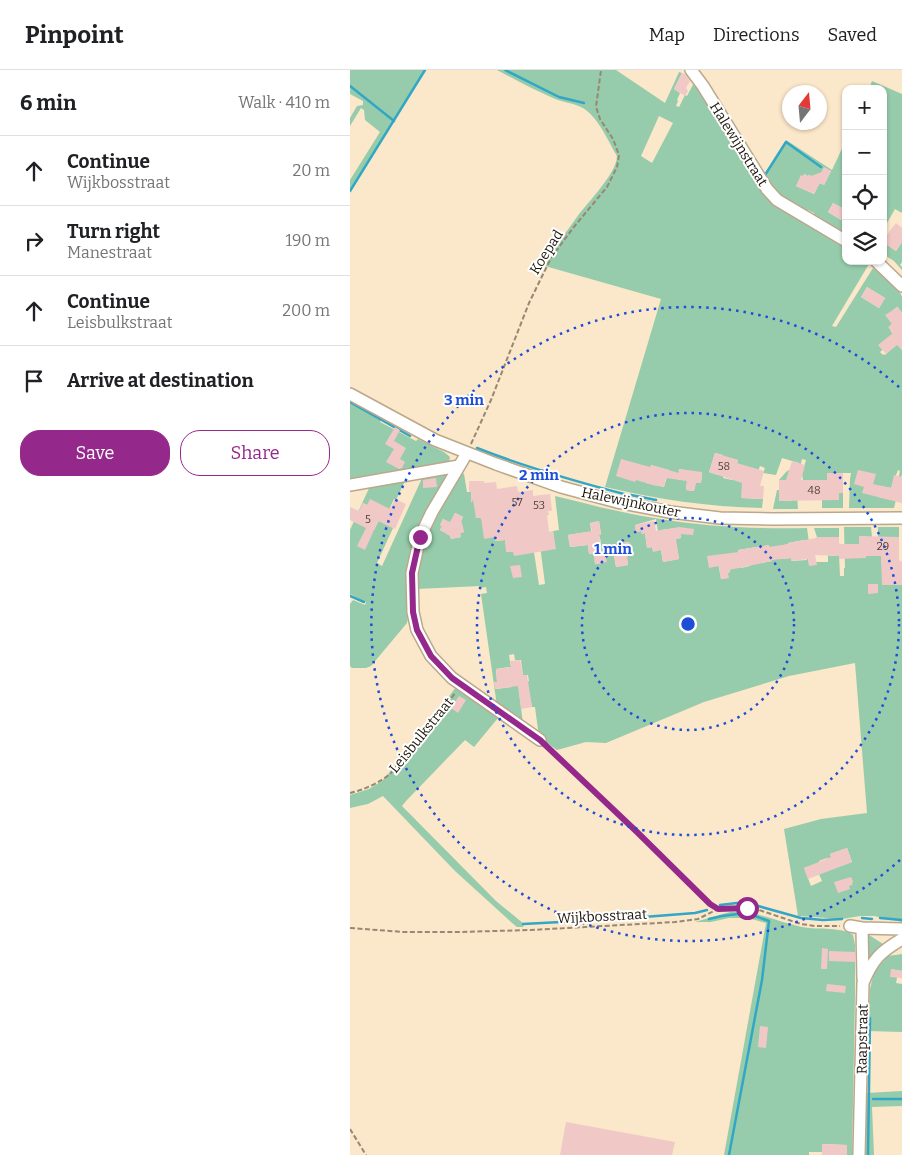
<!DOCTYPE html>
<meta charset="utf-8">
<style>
:root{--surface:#fff;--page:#f2f2f2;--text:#202124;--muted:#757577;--line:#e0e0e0;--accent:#95298b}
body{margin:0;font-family:Bitter,serif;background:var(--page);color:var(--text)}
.controls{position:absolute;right:15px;top:15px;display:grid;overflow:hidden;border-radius:10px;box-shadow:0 1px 4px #0004}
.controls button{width:45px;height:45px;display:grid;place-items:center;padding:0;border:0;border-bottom:1px solid var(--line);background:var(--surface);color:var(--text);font:25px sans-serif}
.compass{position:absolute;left:432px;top:15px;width:45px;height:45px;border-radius:50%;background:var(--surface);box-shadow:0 1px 4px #0004;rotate:16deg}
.stop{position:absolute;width:15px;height:15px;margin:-11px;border:4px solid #95298b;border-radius:50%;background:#fff}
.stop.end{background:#95298b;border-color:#fff;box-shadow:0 1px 5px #0008}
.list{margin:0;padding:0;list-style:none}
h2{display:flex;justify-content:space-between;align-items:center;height:65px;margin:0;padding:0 20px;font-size:21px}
h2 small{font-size:16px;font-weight:400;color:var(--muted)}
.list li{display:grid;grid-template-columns:32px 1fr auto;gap:15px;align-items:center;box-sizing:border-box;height:70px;padding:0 20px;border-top:1px solid var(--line)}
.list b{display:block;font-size:19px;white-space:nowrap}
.list p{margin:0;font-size:16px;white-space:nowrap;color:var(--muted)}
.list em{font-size:16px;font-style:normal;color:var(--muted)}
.actions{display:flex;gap:10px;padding:15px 20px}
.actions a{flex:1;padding:11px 0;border:1px solid var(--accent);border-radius:20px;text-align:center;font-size:18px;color:var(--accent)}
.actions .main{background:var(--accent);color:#fff}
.icon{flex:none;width:28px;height:28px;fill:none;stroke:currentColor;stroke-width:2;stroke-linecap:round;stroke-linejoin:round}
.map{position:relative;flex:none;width:552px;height:1085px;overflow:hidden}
header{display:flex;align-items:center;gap:30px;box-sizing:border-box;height:70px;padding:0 25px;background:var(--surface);border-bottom:1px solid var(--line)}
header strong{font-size:24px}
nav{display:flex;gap:28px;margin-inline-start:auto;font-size:18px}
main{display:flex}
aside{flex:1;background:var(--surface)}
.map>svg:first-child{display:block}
.green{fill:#96ccab;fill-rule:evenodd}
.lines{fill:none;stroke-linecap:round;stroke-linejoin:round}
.stream{stroke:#31a7c5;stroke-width:2.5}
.building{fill:#f0c9c7}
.minor-casing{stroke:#bba88c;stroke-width:14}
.path{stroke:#968872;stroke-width:2;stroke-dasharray:5 2.5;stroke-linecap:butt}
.minor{stroke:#fff;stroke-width:11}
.route{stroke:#95298b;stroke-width:6}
.ring{fill:none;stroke:#1d4ed8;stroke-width:2.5;stroke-dasharray:2.5 5}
.labels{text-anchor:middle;stroke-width:4;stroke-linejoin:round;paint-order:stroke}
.number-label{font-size:11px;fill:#504138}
.street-label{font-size:14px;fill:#1b1409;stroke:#fff}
.centre{fill:#1d4ed8;stroke:#fff;stroke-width:2.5}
.ring-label{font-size:15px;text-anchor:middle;font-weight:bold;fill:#1d4ed8;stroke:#fff;stroke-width:4;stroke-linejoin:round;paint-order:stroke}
</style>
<header>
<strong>Pinpoint</strong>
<nav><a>Map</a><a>Directions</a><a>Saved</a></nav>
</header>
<main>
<aside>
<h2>6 min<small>Walk · 410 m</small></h2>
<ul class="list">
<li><svg class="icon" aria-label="ahead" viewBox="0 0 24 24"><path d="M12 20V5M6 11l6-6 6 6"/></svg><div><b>Continue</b><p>Wijkbosstraat</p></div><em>20 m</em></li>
<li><svg class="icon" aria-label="right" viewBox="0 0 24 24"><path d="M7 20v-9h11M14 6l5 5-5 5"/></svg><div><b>Turn right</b><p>Manestraat</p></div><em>190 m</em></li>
<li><svg class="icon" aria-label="ahead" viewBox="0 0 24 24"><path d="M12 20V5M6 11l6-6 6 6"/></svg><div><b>Continue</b><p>Leisbulkstraat</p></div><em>200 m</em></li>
<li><svg class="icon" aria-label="arrive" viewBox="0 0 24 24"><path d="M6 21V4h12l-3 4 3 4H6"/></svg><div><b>Arrive at destination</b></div></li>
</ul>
<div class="actions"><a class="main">Save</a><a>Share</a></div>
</aside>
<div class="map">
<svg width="552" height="1085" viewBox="0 0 552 1085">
<rect width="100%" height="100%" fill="#fbe7c9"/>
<path class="green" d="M 0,0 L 75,0 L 0,121 L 0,110 L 30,62 L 15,50 L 14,40 L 11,38 L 0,56 L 0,48 L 7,36 L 13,35 L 13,31 L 0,24 Z
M 147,0 L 266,0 L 315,33 L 329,2 L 332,3 L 324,19 L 330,23 L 327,30 L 328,31 L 326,36 L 329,37 L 335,25 L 337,26 L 345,11 L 380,67 L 400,104 L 413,122 L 443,146 L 496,177 L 496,191 L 515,191 L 519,194 L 482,256 L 486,257 L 523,198 C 530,204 550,218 552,227 C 552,231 552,238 552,243 L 547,237 L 542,241 L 537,246 L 542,254 L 539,257 L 542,263 L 552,264 L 530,282 L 533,285 L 534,284 L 535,285 L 547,274 L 552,280 L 552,404 L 544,438 L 499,438 L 500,409 L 501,403 L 477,403 L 478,430 L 489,430 L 489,423 L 493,423 L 493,438 L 472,438 L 472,411 L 468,410 L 453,410 L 452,404 L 456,390 L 452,389 L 450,397 L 449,393 L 432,388 L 426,405 L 413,403 L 415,398 L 410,396 L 403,416 L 392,416 L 392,428 L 413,429 L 412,438 C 358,437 307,429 255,417 L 311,229 L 195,196 C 204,179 215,163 227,147 C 238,132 267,103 267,86 C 258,71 250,51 236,40 C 227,33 214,33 203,28 C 184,20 166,10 147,0 ZM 309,46 L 323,53 L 302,93 L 291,86 ZM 517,217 L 535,228 L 529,238 L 511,227 ZM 365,383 L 373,385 L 372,389 L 380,388 L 388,390 L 382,410 L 373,408 L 374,405 L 368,405 L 359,402 ZM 301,395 L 319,400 L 314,417 L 296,413 ZM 329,399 L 352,403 L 351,413 L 346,412 L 344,421 L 336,420 L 337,410 L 328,410 ZM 548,400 L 550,401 L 546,420 L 541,430 L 528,427 L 531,416 L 541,418 Z
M 522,11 L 552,24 L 552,143 L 545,139 L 533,160 L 533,19 L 519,19 Z
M 436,70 L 482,100 L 496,70 L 496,140 L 483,133 L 478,142 L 491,150 L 496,143 L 496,167 L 465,148 L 464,143 L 458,140 L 453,140 L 429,125 L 413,107 ZM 474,98 L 481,101 L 474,115 L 470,113 L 469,114 L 464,124 L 446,116 L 455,104 L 457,106 L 460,105 L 461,107 L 471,103 Z
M 533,172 L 546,181 L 552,172 L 552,192 L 550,195 L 552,197 L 552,200 L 544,191 L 533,184 Z
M 0,329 L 33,347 L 30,352 L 66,371 L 68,369 L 94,382 L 100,387 L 99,393 L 0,411 Z
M 439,400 L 446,410 L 448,439 L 423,439 L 427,420 L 429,420 L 430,431 L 442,431 L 429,410 L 436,402 Z
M 110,402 L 114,404 L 117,422 L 121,422 L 121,430 L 129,430 L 129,438 L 131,449 L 134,449 L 132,434 L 135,434 L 136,428 L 135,428 L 134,421 L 139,421 L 143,451 L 138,451 L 139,455 L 143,455 L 145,471 L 155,470 L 157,482 L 163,481 L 161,460 L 163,460 L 162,456 L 160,455 L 161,450 L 160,450 L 158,437 L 164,436 L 167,450 L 171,449 L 171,448 L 174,447 L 173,439 L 170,439 L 170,436 L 178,435 L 181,455 L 187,455 L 188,458 L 192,457 L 193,463 L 199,463 L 200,469 L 204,469 L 203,461 L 209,460 L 205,426 C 238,434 271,443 305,448 C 355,457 407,459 457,458 L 461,487 L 458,487 L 459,495 L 466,495 L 466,492 L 478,492 L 478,485 L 481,486 L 489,485 L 490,506 L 494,506 L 494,498 L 495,498 L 494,457 L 521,457 L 522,467 L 528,467 L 528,457 L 549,457 L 549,467 L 528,467 L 528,486 L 539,486 L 539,490 L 531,490 L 532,498 L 539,498 L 539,515 L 552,515 L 552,852 L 524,846 L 510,846 L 492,849 L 448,846 L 434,759 L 471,749 L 517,743 L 505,593 L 439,606 L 354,632 L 256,673 L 236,672 L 207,680 L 189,667 L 185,637 L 182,637 L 179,621 L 176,621 L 175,613 L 179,611 L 178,605 L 173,605 L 171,590 L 165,590 L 164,584 L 159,585 L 162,604 L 167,604 L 173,654 L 147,636 L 131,524 L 137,523 L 136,517 L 130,518 L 130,516 L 67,519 C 66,471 85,441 110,402 ZM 105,443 L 113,447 L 111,451 L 114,462 L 110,463 L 111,467 L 101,469 L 100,465 L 90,460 L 92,456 L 90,455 L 93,449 L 101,453 ZM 306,449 L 311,480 L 303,481 L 302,477 L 297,478 L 295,463 L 292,464 L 291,461 L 286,462 L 285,455 ZM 249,451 L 251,464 L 249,465 L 251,472 L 249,473 L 252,493 L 245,494 L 244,483 L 239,484 L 238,475 L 220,477 L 218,465 L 237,462 L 238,466 L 242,466 L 240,453 ZM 327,458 L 328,461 L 330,461 L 331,468 L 313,471 L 311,460 ZM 188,460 L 195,514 L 189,515 L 182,469 L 185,468 L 184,461 ZM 509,466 L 516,466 L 516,488 L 501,488 L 501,474 L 509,474 ZM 454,470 L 457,490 L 442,491 L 441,488 L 433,489 L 431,476 L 438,474 L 438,473 ZM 279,472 L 281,482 L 276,483 L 278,495 L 266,497 L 264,486 L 269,485 L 267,474 ZM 325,475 L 326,478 L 327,478 L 329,489 L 313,492 L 311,480 L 319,479 L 319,476 ZM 419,475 L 422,491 L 412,493 L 412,491 L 400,493 L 400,496 L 391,498 L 388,480 ZM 377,484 L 380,502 L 378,503 L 378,508 L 371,509 L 367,487 L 369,485 ZM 159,597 L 162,617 L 146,619 L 144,612 L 147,612 L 146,599 ZM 497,778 L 502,792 L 469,804 L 472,811 L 461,816 L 454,798 L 465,794 L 467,798 L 471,797 L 469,791 L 477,788 L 478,789 L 482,788 L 480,784 Z
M 98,403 L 99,407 L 76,447 L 57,553 L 21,596 L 16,598 L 2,598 L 0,596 L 0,534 L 3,530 L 15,535 L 16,532 L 0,524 L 0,460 L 20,416 L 55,411 L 46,430 L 44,429 L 33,453 L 43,458 L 27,493 L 32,496 L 73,406 ZM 13,433 L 17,435 L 31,446 L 24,460 Z
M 464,458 L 489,458 L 489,467 L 467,467 Z
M 106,617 L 148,648 L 124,677 L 115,670 L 56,731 L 52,736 L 146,831 L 174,854 L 173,857 L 167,857 L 161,852 L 105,801 L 33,726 L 18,734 L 0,738 L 0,725 L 19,719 L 32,711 L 58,681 Z
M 394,841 C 414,845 433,853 452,857 C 461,859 471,858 480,859 C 489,860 496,860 503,865 L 505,875 L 505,926 L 502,1085 L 497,1085 L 497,1075 L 473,1074 L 472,1082 L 459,1082 L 459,1085 L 374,1085 L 416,853 L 398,848 L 379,848 L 361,852 L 345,852 L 380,842 Z
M 516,863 L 533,874 L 527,881 L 517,895 Z
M 552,884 L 552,901 L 541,899 L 547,908 L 546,913 L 552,914 L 552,962 L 518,961 L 520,919 L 524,902 L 538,886 Z
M 552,1021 L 552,1036 L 522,1037 L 524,1085 L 514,1085 L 516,1023 Z"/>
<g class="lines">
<path class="stream" d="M 155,0 L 209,27 L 234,33
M 0,16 L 44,51
M 415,105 L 436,72 L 471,97
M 0,121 L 75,0
M 0,332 L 60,366
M 127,378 C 175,397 224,411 274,424
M 281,425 L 306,430
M 0,526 L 14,532
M 370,835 L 387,833 L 401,834 L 451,848 L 473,850 L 492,849
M 512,848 L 522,849
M 530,848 L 552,850
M 359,849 L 372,846 L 396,843 L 419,851 L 412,910 L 379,1085
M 173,854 L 268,849 L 345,843 L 357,840
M 523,1029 L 552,1029
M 518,1085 L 520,948"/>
</g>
<path class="building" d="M 332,3 L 335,4 L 340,11 L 336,18 L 338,21 L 335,26 L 324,19 Z
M 474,97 L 481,101 L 474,115 L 470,113 L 464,124 L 446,116 L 451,105 L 453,106 L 454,104 L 458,106 L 460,105 L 461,106 L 472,102 Z
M 483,133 L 496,140 L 496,143 L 491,150 L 478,142 Z
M 546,153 L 552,158 L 552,172 L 546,181 L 533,172 L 533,170 Z
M 517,217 L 535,228 L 529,238 L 511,227 Z
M 548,237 L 552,243 L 552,280 L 547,275 L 536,284 L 528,275 L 543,263 L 538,257 L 542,254 L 535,245 Z
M 45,357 L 50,360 L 44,371 L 56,378 L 50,389 L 55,392 L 52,398 L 49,399 L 36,392 L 44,379 L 35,374 Z
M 365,383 L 388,390 L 387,393 L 414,401 L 410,416 L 414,416 L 413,429 L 391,428 L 392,413 L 359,402 Z
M 271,389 L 300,397 L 301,395 L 329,403 L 329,399 L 352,402 L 351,413 L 346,413 L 344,421 L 336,420 L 337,411 L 316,408 L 314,417 L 307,415 L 306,416 L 286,410 L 285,412 L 266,406 Z
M 442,391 L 455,395 L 451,410 L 477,410 L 477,403 L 493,403 L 493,423 L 489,423 L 489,430 L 429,431 L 429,410 L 436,410 Z
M 508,400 L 526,404 L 523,414 L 541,418 L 544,405 L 552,407 L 552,433 L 512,423 L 514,417 L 504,414 Z
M 86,408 L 87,417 L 73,418 L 73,410 Z
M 119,411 L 134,411 L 134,413 L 146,412 L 147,419 L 167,416 L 168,422 L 183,420 L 183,426 L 200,424 L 202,441 L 198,441 L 199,445 L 197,445 L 199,462 L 203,461 L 206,479 L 164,486 L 163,482 L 156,482 L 155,470 L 145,471 L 145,467 L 134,469 L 131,448 L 126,448 L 123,430 L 121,433 L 121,422 L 119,422 Z
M 20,429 L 40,439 L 45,429 L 56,434 L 45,459 L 28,451 L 15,480 L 7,476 L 16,458 L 0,450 L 0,437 L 9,441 L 13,433 L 17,435 Z
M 105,443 L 113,447 L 111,450 L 114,462 L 110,463 L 111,467 L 101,469 L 100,466 L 90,460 L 92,456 L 90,455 L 93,449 L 100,452 Z
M 249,451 L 251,465 L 249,465 L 252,484 L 255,484 L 257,492 L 245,494 L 244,483 L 239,484 L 238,475 L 220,477 L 218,465 L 242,461 L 240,453 Z
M 304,451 L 306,461 L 329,457 L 344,459 L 343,465 L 330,464 L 331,468 L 326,469 L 329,489 L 313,492 L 311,480 L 303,482 L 302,477 L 297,478 L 295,463 L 292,464 L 291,461 L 286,462 L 285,455 Z
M 509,466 L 549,467 L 549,490 L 552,492 L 552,515 L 532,515 L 531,486 L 516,486 L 516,488 L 489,489 L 489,486 L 465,485 L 467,495 L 459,496 L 458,489 L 441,491 L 441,488 L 422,490 L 422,491 L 379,500 L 380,502 L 378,503 L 379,508 L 371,509 L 369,496 L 359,498 L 357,486 L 389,482 L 388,480 L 419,475 L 419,477 L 438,474 L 438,473 L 466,468 L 466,467 L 489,467 L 489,473 L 490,474 L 509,474 Z
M 279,472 L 281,482 L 277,483 L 278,495 L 266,497 L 264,486 L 269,485 L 267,474 Z
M 170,495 L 172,507 L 163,508 L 160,496 Z
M 518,514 L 528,514 L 528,523 L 518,524 Z
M 170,590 L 173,605 L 177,605 L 182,637 L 171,639 L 168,616 L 145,619 L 144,612 L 147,612 L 146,599 L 161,597 L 160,591 Z
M 109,626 L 116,630 L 108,643 L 101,638 Z
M 497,778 L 502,792 L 458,809 L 454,798 L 481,787 L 480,784 Z
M 501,807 L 503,811 L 502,815 L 499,816 L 500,819 L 488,823 L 484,812 Z
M 472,878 L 478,879 L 477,899 L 471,899 Z
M 479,881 L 505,882 L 505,892 L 479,891 Z
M 541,899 L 552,901 L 552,908 L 540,907 Z
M 477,914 L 496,916 L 495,923 L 476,921 Z
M 410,956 L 418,957 L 416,978 L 408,977 Z
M 216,1052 L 325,1072 L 322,1085 L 210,1085 Z
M 472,1074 L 497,1075 L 497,1085 L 472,1085 Z"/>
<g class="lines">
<g class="minor-casing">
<path id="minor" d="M 341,0 L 353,16 L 417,119 L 427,130 L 496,171
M 526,191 L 552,216
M 0,324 L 85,370 L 146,394 L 211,417 L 267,432 L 320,442 L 370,448 L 423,449 L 552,448
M 117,383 L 82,442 L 70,467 L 62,503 L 63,542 L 67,560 L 81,586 L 102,608 L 190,670
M 0,415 L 109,396
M 500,856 L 512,858 L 552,859
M 512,858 L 513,909
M 509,1085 L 513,913 C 523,889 530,882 552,869"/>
</g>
<path class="path" d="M 121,374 L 141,330 L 179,233 L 201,188 L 223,158 L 257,117 L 267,97 L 269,85 L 263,69 L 250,49 L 246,37 L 251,0
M 196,676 L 287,762 L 360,834 L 368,839
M 0,723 C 14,720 31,712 41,703 L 106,622
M 0,858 L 54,862 L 108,862 L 181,860 L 325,852 L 348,849 L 368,839 L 397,838 L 409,840 L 451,854 L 465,856 L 490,856
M 0,1059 L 16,1085"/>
<use href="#minor" class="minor"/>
</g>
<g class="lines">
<path class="route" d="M 70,467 L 62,503 L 63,542 L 67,560 L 81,586 L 102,608 L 190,670 L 287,762 L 360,834 L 368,839 L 397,838"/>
</g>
<g class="ring">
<circle cx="338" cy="554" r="106"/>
<circle cx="338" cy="554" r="211"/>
<path d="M550 790A317 317 0 1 1 550 318"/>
</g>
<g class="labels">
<g class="number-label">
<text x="374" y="400">58</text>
<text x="464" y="424">48</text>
<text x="167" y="436">57</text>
<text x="189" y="439">53</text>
<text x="18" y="453">5</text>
<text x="533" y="480">29</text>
</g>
<g class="street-label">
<text transform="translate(389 74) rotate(58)" y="5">Halewijnstraat</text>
<text transform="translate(196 182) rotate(-58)" y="5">Koepad</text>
<text transform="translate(281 432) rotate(12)" y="5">Halewijnkouter</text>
<text transform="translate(71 665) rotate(-51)" y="5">Leisbulkstraat</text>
<text transform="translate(252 846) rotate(-3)" y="5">Wijkbosstraat</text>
<text transform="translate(512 969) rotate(-89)" y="5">Raapstraat</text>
</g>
</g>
<circle cx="338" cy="554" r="8" class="centre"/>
<g class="ring-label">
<text x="114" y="335">3 min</text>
<text x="189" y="410">2 min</text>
<text x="263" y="484">1 min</text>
</g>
</svg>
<div class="controls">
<button>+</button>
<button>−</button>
<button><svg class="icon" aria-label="locate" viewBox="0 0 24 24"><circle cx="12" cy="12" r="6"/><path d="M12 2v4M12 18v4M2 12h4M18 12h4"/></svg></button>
<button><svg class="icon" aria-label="layers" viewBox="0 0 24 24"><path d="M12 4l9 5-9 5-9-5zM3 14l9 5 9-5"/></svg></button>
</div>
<svg class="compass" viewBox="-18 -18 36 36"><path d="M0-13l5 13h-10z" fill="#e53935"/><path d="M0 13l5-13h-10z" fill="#757577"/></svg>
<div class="stop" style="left:397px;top:838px"></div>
<div class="stop end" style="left:70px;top:467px"></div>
</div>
</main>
